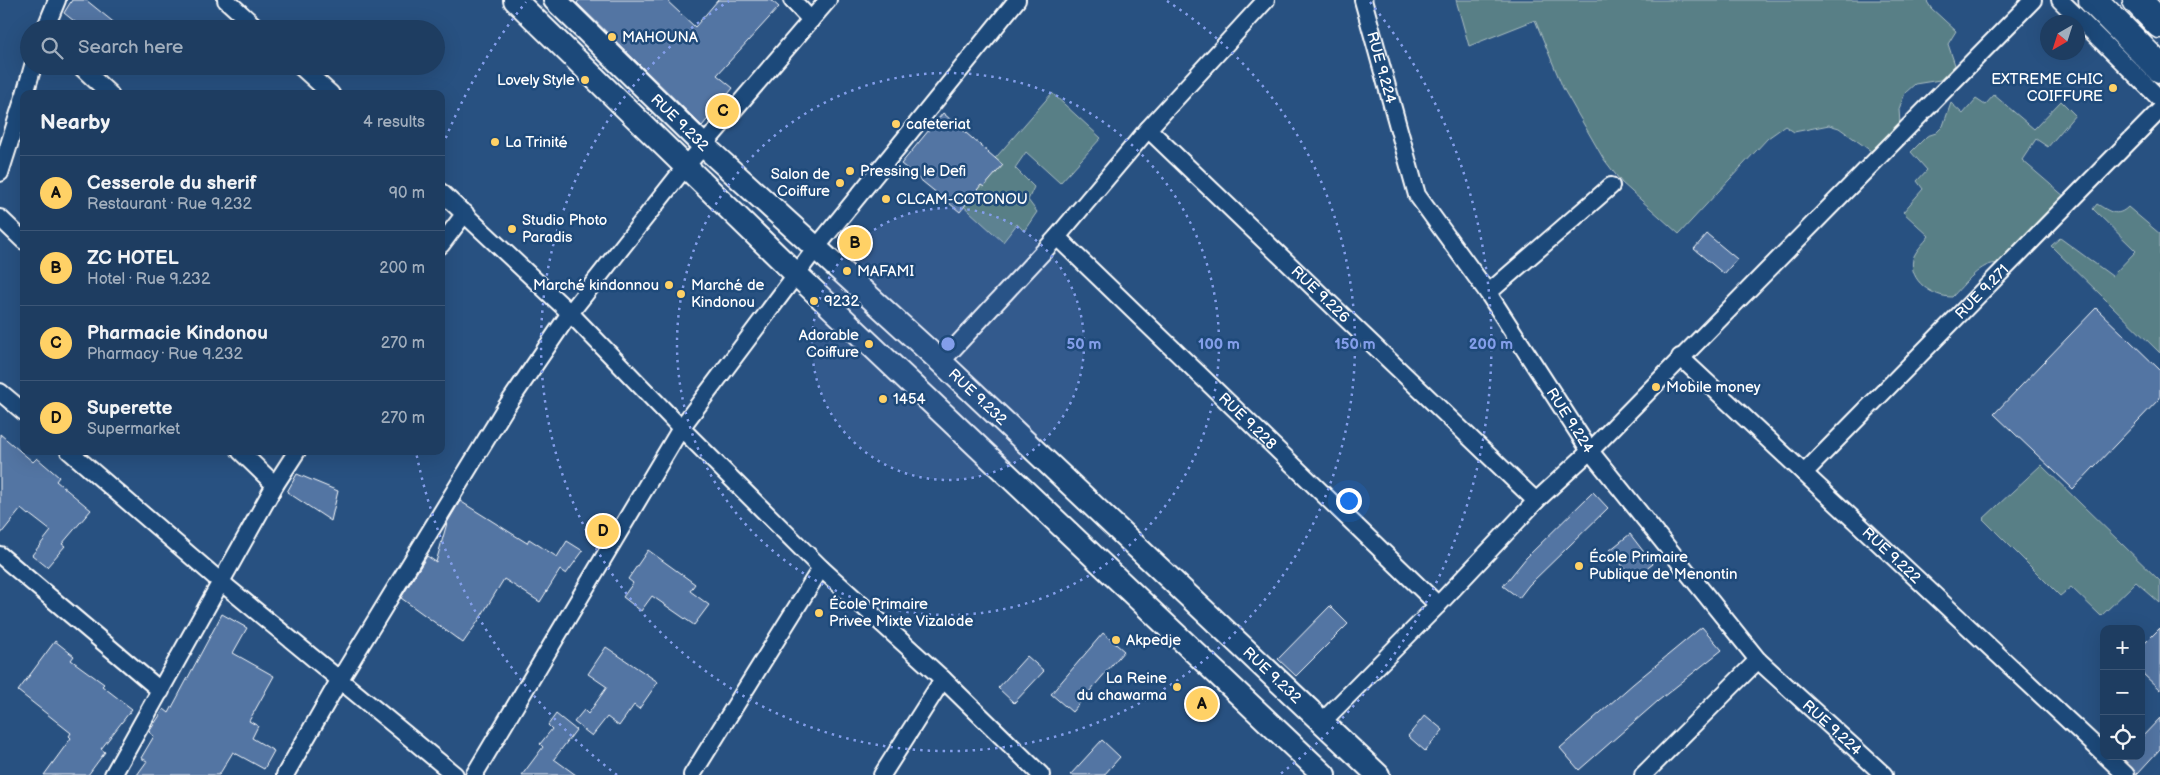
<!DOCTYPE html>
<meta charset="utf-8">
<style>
:root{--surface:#1e3d61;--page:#2b486a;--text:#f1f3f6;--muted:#a1aebd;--line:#3c5676;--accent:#ffd166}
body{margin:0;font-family:"Balsamiq Sans",sans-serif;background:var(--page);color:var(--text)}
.controls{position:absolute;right:15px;bottom:15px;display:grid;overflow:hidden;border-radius:10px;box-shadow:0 5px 20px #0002}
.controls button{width:45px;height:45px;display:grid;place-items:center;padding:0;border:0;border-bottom:1px solid var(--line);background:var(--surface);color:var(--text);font:25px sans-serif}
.compass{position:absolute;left:2040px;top:15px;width:45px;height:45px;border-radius:50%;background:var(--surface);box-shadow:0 5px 20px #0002;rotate:219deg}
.you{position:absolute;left:1348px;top:500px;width:18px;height:18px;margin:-12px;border:4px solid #fff;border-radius:50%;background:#1a73e8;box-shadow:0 0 0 8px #1a73e833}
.badge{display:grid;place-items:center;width:32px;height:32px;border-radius:50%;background:var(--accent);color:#111;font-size:16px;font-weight:700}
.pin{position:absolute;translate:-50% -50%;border:2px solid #fff;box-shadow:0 1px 5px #0006}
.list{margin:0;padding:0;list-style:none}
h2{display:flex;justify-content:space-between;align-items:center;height:65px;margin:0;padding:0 20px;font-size:21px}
h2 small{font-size:16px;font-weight:400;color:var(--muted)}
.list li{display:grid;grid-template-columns:32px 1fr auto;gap:15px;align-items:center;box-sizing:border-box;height:75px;padding:0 20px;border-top:1px solid var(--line)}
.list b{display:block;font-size:19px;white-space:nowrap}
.list p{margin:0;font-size:16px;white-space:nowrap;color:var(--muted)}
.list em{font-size:16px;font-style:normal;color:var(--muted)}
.icon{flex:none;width:28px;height:28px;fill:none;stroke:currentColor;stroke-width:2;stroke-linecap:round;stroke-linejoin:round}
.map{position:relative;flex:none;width:2160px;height:775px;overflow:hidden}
.search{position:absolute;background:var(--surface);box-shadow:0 5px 20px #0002;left:20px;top:20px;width:425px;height:55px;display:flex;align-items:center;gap:12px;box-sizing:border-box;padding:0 18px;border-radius:28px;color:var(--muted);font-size:19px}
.panel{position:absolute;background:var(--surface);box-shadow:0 5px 20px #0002;left:20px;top:90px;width:425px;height:365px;border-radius:10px}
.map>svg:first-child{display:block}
.green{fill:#587f86;stroke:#acbfc2}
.building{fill:#5375a3;stroke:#fff}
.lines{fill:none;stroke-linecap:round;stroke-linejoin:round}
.street-casing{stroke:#fff;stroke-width:20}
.secondary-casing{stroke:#fff;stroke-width:26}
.highway-casing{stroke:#fff;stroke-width:31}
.street{stroke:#1f4a7a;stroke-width:16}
.secondary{stroke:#1f4a7a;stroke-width:22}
.highway{stroke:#1f4a7a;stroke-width:28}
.ring{fill:none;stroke:#839eea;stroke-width:2.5;stroke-dasharray:2.5 5}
.poi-dot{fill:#ffd166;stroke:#1f4a7a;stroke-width:2}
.labels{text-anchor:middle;stroke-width:5;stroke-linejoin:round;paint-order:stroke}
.poi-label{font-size:15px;fill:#fff;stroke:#1f4a7a;text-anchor:start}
.street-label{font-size:15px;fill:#fff;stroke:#1f4a7a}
.centre{fill:#839eea;stroke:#1f4a7a;stroke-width:2.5}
.ring-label{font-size:15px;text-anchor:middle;font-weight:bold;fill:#839eea;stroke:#1f4a7a;stroke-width:5;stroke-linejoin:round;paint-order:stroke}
</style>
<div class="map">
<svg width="2160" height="775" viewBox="0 0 2160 775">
<rect width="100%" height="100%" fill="#285181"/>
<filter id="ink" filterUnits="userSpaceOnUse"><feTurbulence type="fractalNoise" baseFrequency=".02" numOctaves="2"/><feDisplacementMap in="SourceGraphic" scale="10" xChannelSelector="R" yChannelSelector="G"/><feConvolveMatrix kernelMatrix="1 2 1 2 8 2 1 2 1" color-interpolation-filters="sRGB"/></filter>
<g filter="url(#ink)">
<path class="green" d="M 1456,0 L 1926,0 L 1931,8 L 1956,31 L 1948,44 L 1955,65 L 1940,80 L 1915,84 L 1905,93 L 1899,109 L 1900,124 L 1871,151 L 1839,128 L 1829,125 L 1794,132 L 1785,126 L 1768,138 L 1679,234 L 1622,183 L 1603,158 L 1563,88 L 1535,20 L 1469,46 Z
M 1052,93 L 1101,138 L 1060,183 L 1026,152 L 1015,168 L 1034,187 L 1028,200 L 1037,212 L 1024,231 L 1017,224 L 1003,242 L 958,201 Z
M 1994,95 L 2034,129 L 2061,101 L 2075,115 L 2048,147 L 2036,139 L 2022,160 L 2065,197 L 1999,264 C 1982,260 1963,286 1952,297 C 1933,297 1908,281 1913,259 C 1915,251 1924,243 1929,236 L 1903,212 L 1923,189 L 1917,181 L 1927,170 L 1911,152 L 1927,136 L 1936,133 L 1943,126 L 1951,103 L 1963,114 L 1976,99 L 1985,105 Z
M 2097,204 C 2109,211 2117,218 2128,207 L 2160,234 L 2160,353 L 2051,246 L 2060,238 L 2112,276 L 2136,251 L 2093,209 Z
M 2041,465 L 2160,581 L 2160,603 L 2136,582 L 2101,616 L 2071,587 L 2060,596 L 1983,519 Z"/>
<path class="building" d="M 72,0 L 86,0 L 122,29 L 84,29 L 64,13 Z
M 579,0 L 666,0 L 695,27 L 718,0 L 771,0 L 779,7 L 717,75 L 733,88 L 702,126 L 577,3 Z
M 943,113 L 1003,165 L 984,187 L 981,185 L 960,212 L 901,164 Z
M 1707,234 L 1737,259 L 1724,274 L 1694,249 Z
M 2096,308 L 2160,370 L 2160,398 L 2073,489 L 1994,414 Z
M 0,434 L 33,462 L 37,458 L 59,477 L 56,481 L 91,510 L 62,544 L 65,546 L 47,567 L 32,555 L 51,531 L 29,514 L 28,515 L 21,509 L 0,535 Z
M 297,474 L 338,491 L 331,521 L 287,492 Z
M 1593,492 L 1608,508 L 1529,585 L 1519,598 L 1503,586 L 1526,558 Z
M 460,501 L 527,543 L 529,539 L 557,557 L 567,541 L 583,551 L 566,574 L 560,570 L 540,602 L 504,579 L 477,623 L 463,643 L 401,598 L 427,556 L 436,562 L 447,523 Z
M 1630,534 L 1653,564 L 1633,579 L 1610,550 Z
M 648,550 L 695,584 L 690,591 L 709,605 L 694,625 L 652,596 L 641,611 L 623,597 L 633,583 L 628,579 Z
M 1330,606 L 1348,624 L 1296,676 L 1278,659 Z
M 222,614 L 247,628 L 233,653 L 274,676 L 249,721 L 258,726 L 252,738 L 274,751 L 264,769 L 233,752 L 219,775 L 137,775 L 147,761 L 141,758 L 154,736 L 149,732 L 164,709 L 169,713 Z
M 1702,627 L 1722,650 L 1658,701 L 1579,770 L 1560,748 L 1633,684 Z
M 2160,628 L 2160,690 L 2141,672 L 2141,647 Z
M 1103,633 L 1124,651 L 1072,712 L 1051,694 Z
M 55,641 L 74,656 L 71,660 L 104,684 L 102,686 L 132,709 L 101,749 L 105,752 L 88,775 L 44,775 L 71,738 L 69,736 L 71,733 L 18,691 Z
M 606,647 L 658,682 L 639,709 L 634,705 L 619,726 L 607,717 L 592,736 L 574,722 L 584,710 L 588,714 L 607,687 L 588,674 Z
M 1027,656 L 1044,671 L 1014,703 L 998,688 Z
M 556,714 L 576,730 L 554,759 L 576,775 L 522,775 L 543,747 L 540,744 L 552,729 L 548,725 Z
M 1425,715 L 1443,730 L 1425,751 L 1408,736 Z
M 2160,718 L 2160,749 L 2137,774 L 2121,756 L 2141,756 L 2141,738 Z
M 1102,740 L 1120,757 L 1104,775 L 1070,775 Z"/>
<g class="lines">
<g class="street-casing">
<g id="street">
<path d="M 226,0 L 258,29"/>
<path d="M 792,0 L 811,20"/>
<path id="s1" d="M 1363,0 L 1417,195 L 1488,293 L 1590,451 L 1758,660 L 1884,775"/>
<path d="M 2060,0 L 2160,99"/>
<path d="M 45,29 L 57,0"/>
<path d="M 80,66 L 110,94"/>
<path d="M 300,66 L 331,94"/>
<path d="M 25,94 L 33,66"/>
<path id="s2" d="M 1148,129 L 1536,501"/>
<path d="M 0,173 L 24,97"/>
<path d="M 441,192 L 570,313 L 681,428 L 821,568 L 943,679 L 1041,775"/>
<path d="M 0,218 L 24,241"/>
<path id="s3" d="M 1057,237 L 1438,605"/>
<path d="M 441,245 L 465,213"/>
<path d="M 1488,293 L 1611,186"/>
<path id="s4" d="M 1680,357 L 2104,754"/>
<path d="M 941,362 L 1057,237 L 1148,129 L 1266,0"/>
<path d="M 0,392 L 24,412"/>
<path d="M 69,451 L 221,582 L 455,775"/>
<path d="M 240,451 L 275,485"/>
<path id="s5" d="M 1804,473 L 2160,110"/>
<path d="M 0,555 L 161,691"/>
<path d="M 1321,723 L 1438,605 L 1536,501 L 1590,451 L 2033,0"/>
<path d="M 2106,756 L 2126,775"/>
<path d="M 113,775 L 275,485 L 297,451"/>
<path d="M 285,775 L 340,679 L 506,407 L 570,313 L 686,166 L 828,0"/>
<path d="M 474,775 L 681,428 L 816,248 L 1017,0"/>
<path d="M 692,775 L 821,568"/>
<path d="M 882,775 L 943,679"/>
<path d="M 1643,775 L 1758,660"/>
</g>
</g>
<g class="secondary-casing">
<g id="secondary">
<path d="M 515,0 L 796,274 L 1324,775"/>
<path id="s6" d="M 555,0 L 704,146 L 941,362 L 1378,775"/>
</g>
</g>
<g class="highway-casing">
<path id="highway" d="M 2093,0 L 2160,68
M 2137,0 L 2160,24"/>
</g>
<use href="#street" class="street"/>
<use href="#secondary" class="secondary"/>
<use href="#highway" class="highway"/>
</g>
</g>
<circle cx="948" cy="344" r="136" fill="#839eea" fill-opacity=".12"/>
<g class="ring">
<circle cx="948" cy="344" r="136"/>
<circle cx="948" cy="344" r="271"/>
<path d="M1167 1A407 407 0 1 1 729 1"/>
<path d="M617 775A543 543 0 0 1 416 452M443 145A543 543 0 0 1 526 2M1370 2A543 543 0 0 1 1279 775"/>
</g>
<g class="poi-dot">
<circle cx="612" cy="37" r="5"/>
<circle cx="585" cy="80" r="5"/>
<circle cx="2113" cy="88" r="5"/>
<circle cx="896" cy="124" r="5"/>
<circle cx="495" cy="142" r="5"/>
<circle cx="850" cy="171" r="5"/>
<circle cx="840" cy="183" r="5"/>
<circle cx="886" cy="199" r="5"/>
<circle cx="512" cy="229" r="5"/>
<circle cx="847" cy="271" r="5"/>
<circle cx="669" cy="285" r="5"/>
<circle cx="681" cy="294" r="5"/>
<circle cx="814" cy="301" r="5"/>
<circle cx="869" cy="344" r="5"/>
<circle cx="1656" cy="387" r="5"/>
<circle cx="883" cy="399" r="5"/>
<circle cx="1579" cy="566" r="5"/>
<circle cx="819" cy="613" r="5"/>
<circle cx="1116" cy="640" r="5"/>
<circle cx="1177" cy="687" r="5"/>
</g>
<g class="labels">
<g class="poi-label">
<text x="622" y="42">MAHOUNA</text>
<text x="2103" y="84" text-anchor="end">EXTREME CHIC<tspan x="2103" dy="17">COIFFURE</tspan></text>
<text x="575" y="85" text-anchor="end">Lovely Style</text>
<text x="906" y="129">cafeteriat</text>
<text x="505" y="147">La Trinité</text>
<text x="860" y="176">Pressing le Defi</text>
<text x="830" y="179" text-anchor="end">Salon de<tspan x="830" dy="17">Coiffure</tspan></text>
<text x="896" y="204">CLCAM-COTONOU</text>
<text x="522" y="225">Studio Photo<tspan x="522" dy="17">Paradis</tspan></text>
<text x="857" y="276">MAFAMI</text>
<text x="659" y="290" text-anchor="end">Marché kindonnou</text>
<text x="691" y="290">Marché de<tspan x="691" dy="17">Kindonou</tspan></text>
<text x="824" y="306">9232</text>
<text x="859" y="340" text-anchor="end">Adorable<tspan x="859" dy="17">Coiffure</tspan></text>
<text x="1666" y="392">Mobile money</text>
<text x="893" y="404">1454</text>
<text x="1589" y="562">École Primaire<tspan x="1589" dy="17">Publique de Menontin</tspan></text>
<text x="829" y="609">École Primaire<tspan x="829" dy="17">Privee Mixte Vizalode</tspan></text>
<text x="1126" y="645">Akpedje</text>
<text x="1167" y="683" text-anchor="end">La Reine<tspan x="1167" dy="17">du chawarma</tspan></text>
</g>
<g class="street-label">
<text dy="5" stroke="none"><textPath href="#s1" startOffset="70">RUE 9.224</textPath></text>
<text dy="5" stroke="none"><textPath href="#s6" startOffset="175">RUE 9.232</textPath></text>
<text dy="5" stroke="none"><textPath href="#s5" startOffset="254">RUE 9.271</textPath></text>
<text dy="5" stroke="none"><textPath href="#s2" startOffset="239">RUE 9.226</textPath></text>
<text dy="5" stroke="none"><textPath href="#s6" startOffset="580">RUE 9.232</textPath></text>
<text dy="5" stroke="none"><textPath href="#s1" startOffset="475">RUE 9.224</textPath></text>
<text dy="5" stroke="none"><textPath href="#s3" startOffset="265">RUE 9.228</textPath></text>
<text dy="5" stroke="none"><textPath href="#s4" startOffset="290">RUE 9.222</textPath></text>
<text dy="5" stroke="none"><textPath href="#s6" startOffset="985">RUE 9.232</textPath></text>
<text dy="5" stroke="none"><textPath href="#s1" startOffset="880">RUE 9.224</textPath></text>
</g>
</g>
<circle cx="948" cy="344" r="8" class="centre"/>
<g class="ring-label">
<text x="1084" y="349">50 m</text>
<text x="1219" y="349">100 m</text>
<text x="1355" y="349">150 m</text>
<text x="1491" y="349">200 m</text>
</g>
</svg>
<div class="controls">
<button>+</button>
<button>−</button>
<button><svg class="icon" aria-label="locate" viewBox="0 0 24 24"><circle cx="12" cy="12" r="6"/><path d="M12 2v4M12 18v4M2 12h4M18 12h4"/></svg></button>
</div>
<svg class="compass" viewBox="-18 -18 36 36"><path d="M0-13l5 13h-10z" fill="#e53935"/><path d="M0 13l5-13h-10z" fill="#a1aebd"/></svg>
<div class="you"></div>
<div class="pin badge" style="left:1202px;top:704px">A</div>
<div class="pin badge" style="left:855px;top:243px">B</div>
<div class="pin badge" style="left:723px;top:111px">C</div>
<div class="pin badge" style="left:603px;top:531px">D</div>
<div class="search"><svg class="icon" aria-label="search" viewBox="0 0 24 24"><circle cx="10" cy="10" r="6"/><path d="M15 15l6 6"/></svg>Search here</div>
<section class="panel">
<h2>Nearby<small>4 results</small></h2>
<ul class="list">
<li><span class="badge">A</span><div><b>Cesserole du sherif</b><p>Restaurant · Rue 9.232</p></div><em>90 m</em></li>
<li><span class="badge">B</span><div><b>ZC HOTEL</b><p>Hotel · Rue 9.232</p></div><em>200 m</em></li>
<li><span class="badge">C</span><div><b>Pharmacie Kindonou</b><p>Pharmacy · Rue 9.232</p></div><em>270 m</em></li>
<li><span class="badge">D</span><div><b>Superette</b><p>Supermarket</p></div><em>270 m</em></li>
</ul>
</section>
</div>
